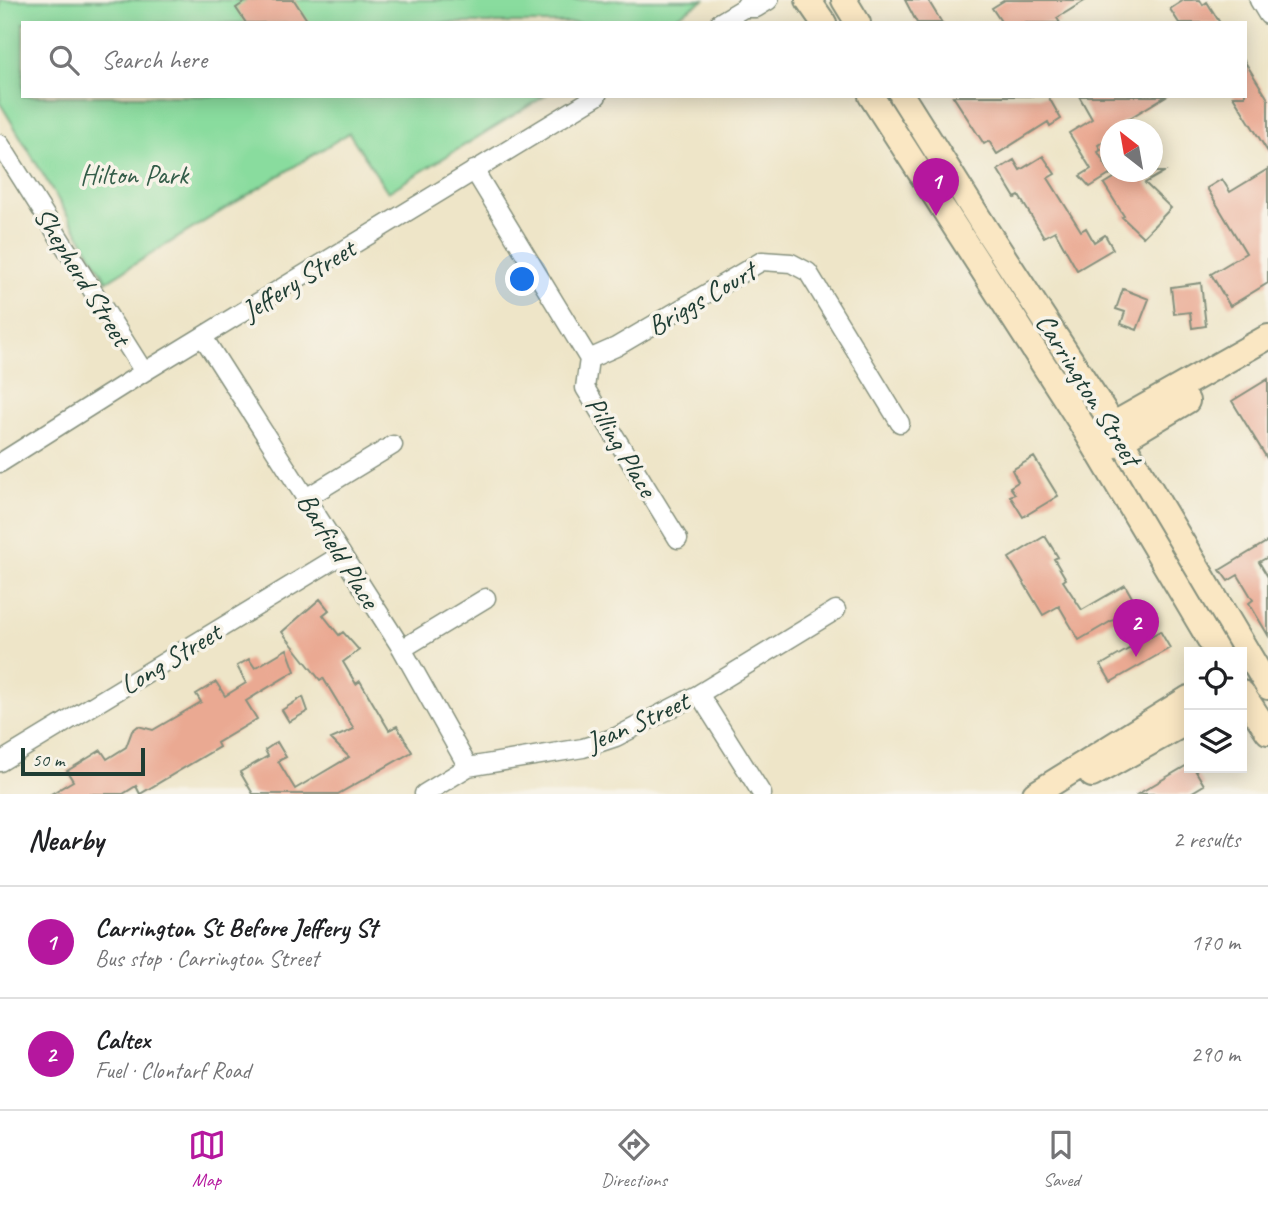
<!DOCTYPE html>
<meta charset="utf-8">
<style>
:root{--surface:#fff;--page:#f6f6f6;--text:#202124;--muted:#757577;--line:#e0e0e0;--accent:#b5179e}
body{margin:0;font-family:Caveat,sans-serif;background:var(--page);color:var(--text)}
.controls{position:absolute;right:21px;bottom:21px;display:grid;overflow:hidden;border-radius:0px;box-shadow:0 4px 18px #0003}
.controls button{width:63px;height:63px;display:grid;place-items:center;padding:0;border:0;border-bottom:2px solid var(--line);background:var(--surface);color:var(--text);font:35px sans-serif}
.compass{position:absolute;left:1100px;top:119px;width:63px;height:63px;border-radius:50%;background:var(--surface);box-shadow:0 4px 18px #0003;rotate:329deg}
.scale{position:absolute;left:21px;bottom:18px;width:124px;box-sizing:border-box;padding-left:7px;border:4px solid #1f3d34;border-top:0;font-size:19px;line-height:24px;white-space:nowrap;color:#1f3d34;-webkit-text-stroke:5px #f7f3e8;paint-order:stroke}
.you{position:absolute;left:523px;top:280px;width:24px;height:24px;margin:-18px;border:5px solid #fff;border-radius:50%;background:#1a73e8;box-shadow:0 0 0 10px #1a73e833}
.badge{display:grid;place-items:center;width:46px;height:46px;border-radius:50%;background:var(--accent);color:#fff;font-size:23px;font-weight:700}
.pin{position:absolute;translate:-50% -58px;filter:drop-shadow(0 2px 4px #0008)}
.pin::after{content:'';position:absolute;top:37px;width:24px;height:21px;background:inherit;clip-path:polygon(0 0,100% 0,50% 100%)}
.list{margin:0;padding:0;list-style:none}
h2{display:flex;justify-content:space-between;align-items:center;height:91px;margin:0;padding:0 28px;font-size:30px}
h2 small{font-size:23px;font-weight:400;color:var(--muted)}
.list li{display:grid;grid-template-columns:46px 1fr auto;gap:21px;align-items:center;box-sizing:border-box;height:112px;padding:0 28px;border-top:2px solid var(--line)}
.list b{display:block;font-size:26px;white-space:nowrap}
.list p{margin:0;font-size:23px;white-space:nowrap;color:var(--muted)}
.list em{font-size:23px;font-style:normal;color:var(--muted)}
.icon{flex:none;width:38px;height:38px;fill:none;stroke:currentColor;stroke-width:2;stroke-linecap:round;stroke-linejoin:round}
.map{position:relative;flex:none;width:1268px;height:794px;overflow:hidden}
.search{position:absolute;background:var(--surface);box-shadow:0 4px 18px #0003;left:21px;right:21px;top:21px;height:77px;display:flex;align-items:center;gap:18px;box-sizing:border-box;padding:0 24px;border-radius:0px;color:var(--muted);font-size:26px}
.sheet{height:315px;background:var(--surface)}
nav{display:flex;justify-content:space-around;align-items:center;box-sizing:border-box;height:98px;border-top:2px solid var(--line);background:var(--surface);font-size:19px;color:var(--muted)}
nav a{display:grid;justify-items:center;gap:4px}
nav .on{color:var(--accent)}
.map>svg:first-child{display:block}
.green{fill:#89dc9e;stroke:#548c69;stroke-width:2}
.building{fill:#eaa992}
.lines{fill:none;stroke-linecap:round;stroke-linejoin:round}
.street-casing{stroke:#86917e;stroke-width:21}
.secondary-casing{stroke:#86917e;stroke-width:28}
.street{stroke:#fff;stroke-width:18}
.secondary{stroke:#fae7c3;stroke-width:24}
.labels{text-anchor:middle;stroke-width:7;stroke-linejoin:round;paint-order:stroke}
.park-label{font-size:28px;fill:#345d49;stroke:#f7f3e8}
.street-label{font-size:28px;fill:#1f3d34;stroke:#f7f3e8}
</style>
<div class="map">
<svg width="1268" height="794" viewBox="0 0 1268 794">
<rect width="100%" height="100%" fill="#f7f3e8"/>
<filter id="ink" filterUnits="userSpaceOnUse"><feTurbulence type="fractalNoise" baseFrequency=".0143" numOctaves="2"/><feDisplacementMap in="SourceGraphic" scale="14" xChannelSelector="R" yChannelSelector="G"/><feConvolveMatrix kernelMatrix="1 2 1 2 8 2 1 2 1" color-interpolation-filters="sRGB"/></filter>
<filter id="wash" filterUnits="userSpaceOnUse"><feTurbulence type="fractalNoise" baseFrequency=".00686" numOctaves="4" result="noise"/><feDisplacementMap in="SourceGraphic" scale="28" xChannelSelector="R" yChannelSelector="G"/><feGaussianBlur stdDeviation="1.57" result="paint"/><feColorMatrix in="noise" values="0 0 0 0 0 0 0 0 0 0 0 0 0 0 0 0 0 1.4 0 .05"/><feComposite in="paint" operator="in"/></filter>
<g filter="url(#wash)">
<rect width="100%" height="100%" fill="#eee5c8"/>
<path class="green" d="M 0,0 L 704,0 L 666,23 L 23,23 L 23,96 L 545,96 L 388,192 L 349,133 L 107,281 L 0,103 Z"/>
<g id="blocks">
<path class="building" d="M 248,0 L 294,0 L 309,23 L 246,23 L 236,8 Z
M 905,0 L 928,0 L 942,23 L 917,23 Z
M 1005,0 L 1086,0 L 1057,18 L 1060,23 L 1002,23 L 992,8 Z
M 1184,0 L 1200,0 L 1203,5 L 1207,2 L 1220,23 L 1179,23 L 1170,9 Z
M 1245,62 L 1268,99 L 1268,152 L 1233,96 L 1245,96 Z
M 953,96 L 1048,96 L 1061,119 L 1050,126 L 1048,122 L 997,154 L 989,141 L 984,144 Z
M 1079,96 L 1166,96 L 1110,130 L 1110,137 L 1098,145 L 1101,150 L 1098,152 L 1111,174 L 1090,187 L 1080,176 L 1091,169 L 1069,133 L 1092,119 Z
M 1043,156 L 1055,174 L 1048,178 L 1081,231 L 1086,228 L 1094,242 L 1105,235 L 1113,249 L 1077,270 L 1055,231 L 1044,237 L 1019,196 L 1015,198 L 998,170 L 1014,160 L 1020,170 Z
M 1268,169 L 1268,283 L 1230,306 L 1211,274 L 1246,253 L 1207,188 L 1222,179 L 1230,192 Z
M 1124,172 L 1164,172 L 1145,183 L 1171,208 L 1143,237 L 1122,217 L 1124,216 L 1104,184 Z
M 1201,283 L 1206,326 L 1192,328 L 1190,312 L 1174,314 L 1171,287 Z
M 1123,289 L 1149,299 L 1137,330 L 1121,324 L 1125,312 L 1116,309 Z
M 1268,379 L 1268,460 L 1232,401 Z
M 1034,457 L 1058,496 L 1023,517 L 1010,496 L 1015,494 L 1010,487 L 1018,482 L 1012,470 Z
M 1045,536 L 1058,557 L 1054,559 L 1066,579 L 1063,581 L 1082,610 L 1125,585 L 1137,606 L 1079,640 L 1059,606 L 1043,615 L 1009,558 Z
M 1268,541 L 1268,557 L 1259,562 L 1268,577 L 1268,635 L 1249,603 L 1253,600 L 1238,575 L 1228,581 L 1220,570 Z
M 320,599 L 329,610 L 323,615 L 339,635 L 343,632 L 359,650 L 343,662 L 356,684 L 360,681 L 389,730 L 397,726 L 412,752 L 338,794 L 253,794 L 240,772 L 268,756 L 265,750 L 277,742 L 286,757 L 278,761 L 295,789 L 349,757 L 331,739 L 354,729 L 323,678 L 320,680 L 282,632 Z
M 1160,631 L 1170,648 L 1111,682 L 1101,665 Z
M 287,649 L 295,671 L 246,701 L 257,719 L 217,743 L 219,747 L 140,794 L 136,786 L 123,794 L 51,794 L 73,781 L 67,771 L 101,750 L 107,759 L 126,747 L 132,731 L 138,726 L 153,730 L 201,702 L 196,694 L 216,682 L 225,696 L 246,683 L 237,666 L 249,659 L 255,668 Z
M 303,697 L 308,711 L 289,722 L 282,710 Z
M 1189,764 L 1189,768 L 1194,768 L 1204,785 L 1189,794 L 1138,794 Z"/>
</g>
</g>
<g filter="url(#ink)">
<use href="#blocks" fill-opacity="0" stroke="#86917e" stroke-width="2"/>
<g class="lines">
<g class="street-casing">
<path id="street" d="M 1259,0 L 1268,15
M 744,8 L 756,8 L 769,0
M 719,23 L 744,8 L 749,0
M 0,144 L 144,372
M 474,170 L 589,359 L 585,388 L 678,539
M 203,337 L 402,649 L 468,767
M 589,359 L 616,347 L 762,261 L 791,263 L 808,272 L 900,423
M 0,463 L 144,372 L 597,96
M 306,498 L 393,445
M 402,649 L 486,598
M 699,694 L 762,794
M 0,762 L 341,555
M 424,794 L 468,767 L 583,748 L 616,737 L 699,694 L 836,610"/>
</g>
<g class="secondary-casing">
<path id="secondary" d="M 808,0 L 824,23
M 844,0 L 858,23
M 871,96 L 1081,423 L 1217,652
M 902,96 L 985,228 L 1103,409 L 1268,687
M 1098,433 L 1268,337
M 1110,447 L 1187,401
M 1242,693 L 1268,732
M 1092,775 L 1189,721
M 1035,794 L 1189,698"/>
</g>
<use href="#street" class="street"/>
<use href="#secondary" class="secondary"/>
</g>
</g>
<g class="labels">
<g class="park-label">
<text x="134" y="184">Hilton Park</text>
</g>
<g class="street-label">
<text transform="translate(83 276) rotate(58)" y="10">Shepherd Street</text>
<text transform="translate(298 279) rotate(-32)" y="10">Jeffery Street</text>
<text transform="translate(701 298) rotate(-30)" y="10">Briggs Court</text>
<text transform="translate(1089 389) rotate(58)" y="10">Carrington Street</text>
<text transform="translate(622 446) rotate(59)" y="10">Pilling Place</text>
<text transform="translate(339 550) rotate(58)" y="10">Barfield Place</text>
<text transform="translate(170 658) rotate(-31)" y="10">Long Street</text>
<text transform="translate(637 721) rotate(-24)" y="10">Jean Street</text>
</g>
</g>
</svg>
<div class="controls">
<button><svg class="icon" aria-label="locate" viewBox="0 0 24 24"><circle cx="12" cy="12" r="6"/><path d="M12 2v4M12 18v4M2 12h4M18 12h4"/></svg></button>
<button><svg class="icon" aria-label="layers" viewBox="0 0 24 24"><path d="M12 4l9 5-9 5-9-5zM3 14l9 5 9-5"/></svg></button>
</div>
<svg class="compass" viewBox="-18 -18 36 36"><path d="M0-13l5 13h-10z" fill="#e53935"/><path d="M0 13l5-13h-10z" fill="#757577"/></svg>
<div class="scale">50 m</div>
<div class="you"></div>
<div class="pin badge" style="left:936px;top:216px">1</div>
<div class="pin badge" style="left:1136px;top:657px">2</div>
<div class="search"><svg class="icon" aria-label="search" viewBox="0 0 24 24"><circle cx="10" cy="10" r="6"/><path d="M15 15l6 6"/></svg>Search here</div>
</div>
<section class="sheet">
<h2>Nearby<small>2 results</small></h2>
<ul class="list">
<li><span class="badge">1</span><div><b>Carrington St Before Jeffery St</b><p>Bus stop · Carrington Street</p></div><em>170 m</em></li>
<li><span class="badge">2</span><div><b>Caltex</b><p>Fuel · Clontarf Road</p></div><em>290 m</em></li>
</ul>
</section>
<nav>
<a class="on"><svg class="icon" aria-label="map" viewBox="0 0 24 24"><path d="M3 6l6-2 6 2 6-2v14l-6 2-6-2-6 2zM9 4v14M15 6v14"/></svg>Map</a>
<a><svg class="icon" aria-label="directions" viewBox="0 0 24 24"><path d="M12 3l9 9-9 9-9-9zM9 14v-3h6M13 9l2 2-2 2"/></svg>Directions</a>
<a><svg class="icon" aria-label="saved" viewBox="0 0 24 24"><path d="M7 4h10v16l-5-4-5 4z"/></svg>Saved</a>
</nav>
